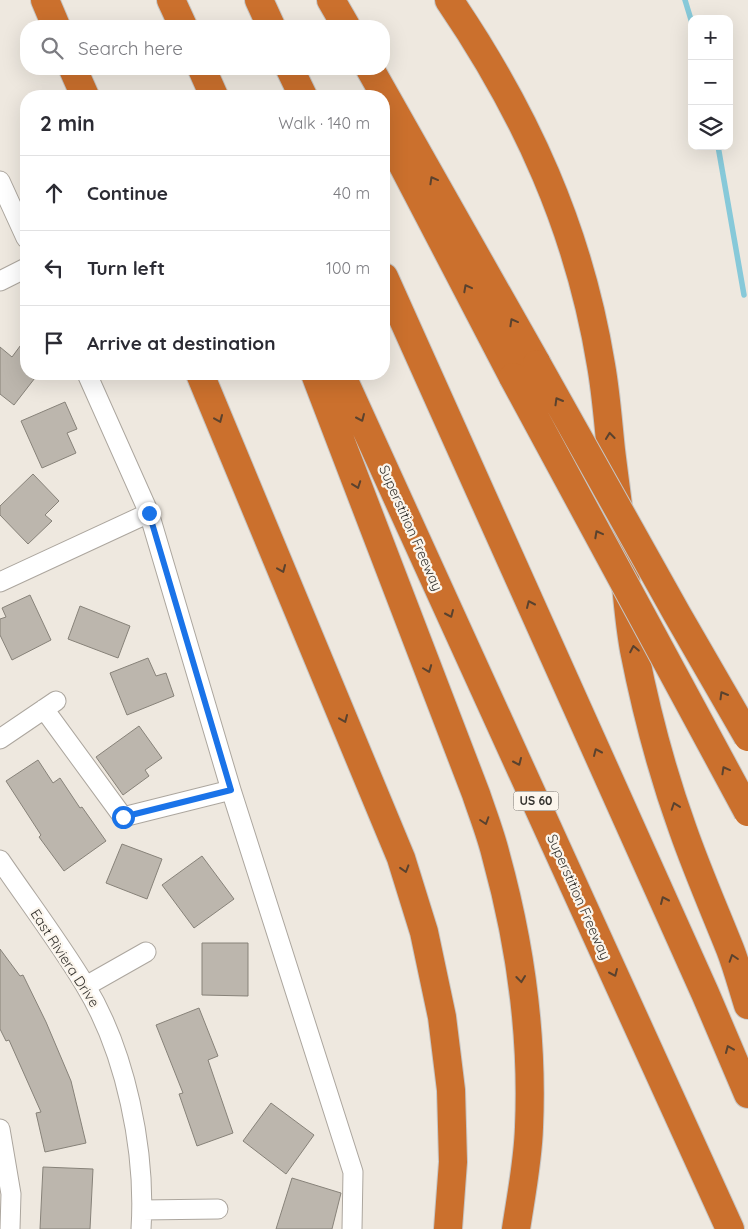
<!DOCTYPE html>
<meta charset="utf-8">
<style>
:root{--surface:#fff;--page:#f7f7f7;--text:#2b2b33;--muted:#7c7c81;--line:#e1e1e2}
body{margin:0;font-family:Quicksand,sans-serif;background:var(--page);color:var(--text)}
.controls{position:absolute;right:15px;top:15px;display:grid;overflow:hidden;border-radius:10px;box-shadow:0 5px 20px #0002}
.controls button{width:45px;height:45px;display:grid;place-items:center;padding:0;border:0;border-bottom:1px solid var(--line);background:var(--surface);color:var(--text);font:25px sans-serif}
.stop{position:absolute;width:15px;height:15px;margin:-11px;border:4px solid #1a73e8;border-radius:50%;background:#fff}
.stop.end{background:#1a73e8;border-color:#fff;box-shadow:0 1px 5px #0008}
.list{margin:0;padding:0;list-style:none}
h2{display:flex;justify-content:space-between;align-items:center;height:65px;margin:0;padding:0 20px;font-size:21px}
h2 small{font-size:16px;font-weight:400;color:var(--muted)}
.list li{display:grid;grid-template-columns:32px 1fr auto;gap:15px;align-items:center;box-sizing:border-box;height:75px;padding:0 20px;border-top:1px solid var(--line)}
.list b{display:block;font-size:19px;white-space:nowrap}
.list em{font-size:16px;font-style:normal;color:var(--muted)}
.icon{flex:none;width:28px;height:28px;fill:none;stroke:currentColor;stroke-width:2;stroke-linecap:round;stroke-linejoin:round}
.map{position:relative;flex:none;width:748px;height:1229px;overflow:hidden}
.search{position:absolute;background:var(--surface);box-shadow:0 5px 20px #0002;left:20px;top:20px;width:370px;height:55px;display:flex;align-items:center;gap:12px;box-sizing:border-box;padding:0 18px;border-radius:20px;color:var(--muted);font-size:19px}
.panel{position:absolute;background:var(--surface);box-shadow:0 5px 20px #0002;left:20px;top:90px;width:370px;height:290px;border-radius:20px}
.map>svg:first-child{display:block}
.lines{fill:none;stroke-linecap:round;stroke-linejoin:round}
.stream{stroke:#87c9d9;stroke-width:5.5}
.building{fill:#bcb6ad;stroke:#878279}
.minor-casing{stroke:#aca69e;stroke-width:21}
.highway-casing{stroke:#c6c6c5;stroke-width:30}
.minor{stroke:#fff;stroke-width:19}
.highway{stroke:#cb702d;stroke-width:28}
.highway-bridge-casing{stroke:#c6c6c5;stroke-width:30;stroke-linecap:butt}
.highway-bridge{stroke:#cb702d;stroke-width:28}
.oneway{stroke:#5a422e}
.route{stroke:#1a73e8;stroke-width:6}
.labels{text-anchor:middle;stroke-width:4.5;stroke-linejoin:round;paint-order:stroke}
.shield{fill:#fbf5ec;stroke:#706d68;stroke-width:1}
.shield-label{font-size:12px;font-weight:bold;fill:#35332f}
.street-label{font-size:14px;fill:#35332f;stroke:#fbf5ec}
</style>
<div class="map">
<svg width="748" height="1229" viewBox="0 0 748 1229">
<rect width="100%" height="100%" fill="#eee8df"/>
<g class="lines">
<path class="stream" d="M 685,0 L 692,23
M 718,146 L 744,295"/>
</g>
<path class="building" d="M 26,338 L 26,374 L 38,374 L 14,405 L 0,394 L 0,347 L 12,357 Z
M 65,402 L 77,429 L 67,433 L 76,453 L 42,468 L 21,421 Z
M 33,474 L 59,501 L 45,515 L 52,521 L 28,544 L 0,515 L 0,506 Z
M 30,595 L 51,640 L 12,660 L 0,635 L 0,619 L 6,617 L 2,608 Z
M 80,606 L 130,626 L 118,658 L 68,639 Z
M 148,658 L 156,676 L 166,673 L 174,696 L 127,715 L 110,673 Z
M 139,726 L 162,758 L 145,770 L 149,776 L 123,795 L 96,757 Z
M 38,760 L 53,783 L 60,778 L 80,808 L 82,807 L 106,841 L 64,871 L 39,837 L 41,835 L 6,781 Z
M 122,844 L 162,859 L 147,899 L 106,883 Z
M 202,856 L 234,899 L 194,928 L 162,885 Z
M 202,943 L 248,943 L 248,996 L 202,995 Z
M 0,949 L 20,976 L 23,975 L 46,1022 L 71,1081 L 86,1143 L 45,1152 L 36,1113 L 41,1112 L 9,1040 L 6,1041 L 0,1029 Z
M 199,1008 L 218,1056 L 208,1060 L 233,1133 L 197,1146 L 179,1094 L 183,1093 L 156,1025 Z
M 271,1103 L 314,1135 L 286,1174 L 243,1141 Z
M 43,1167 L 93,1169 L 90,1229 L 40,1229 Z
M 292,1178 L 341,1193 L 332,1229 L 276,1229 Z"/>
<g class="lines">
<g class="minor-casing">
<path id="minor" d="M 0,181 L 26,238
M 0,281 L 26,268
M 87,374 L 149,513 L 231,790 L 353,1172 L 352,1229
M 0,582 L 149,513
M 44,709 L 123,817 L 231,790
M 0,739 L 56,701
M 0,860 C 28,901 59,942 85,985 C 126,1052 146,1151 141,1229
M 86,986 L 146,952
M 0,1129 L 11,1194 L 10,1229
M 142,1210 L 218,1209"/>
</g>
<g class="highway-casing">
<path id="highway" d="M 45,0 L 56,26
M 171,0 L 183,26
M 259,0 L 271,26
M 331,0 L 346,26
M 449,0 C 526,113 579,230 601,365 C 606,393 608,422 611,450 C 615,483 620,517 623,550 C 626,584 628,617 634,650 C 646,711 662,772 683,830 C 697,870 714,909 730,949 C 737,967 742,986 748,1005
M 73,69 L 85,96
M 202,69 L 214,96
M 290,69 L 303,96
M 370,69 L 537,364
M 387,135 L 513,377
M 384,277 L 705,993 L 748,1094
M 200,374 L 401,858 L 424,932 L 442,1017 L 451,1090 L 453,1162 L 448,1229
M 315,374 L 476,794 C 483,815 491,835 496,856 C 520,943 533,1036 529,1127 C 528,1161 521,1196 516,1229
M 341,374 L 730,1229"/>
</g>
<use href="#minor" class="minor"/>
<use href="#highway" class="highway"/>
<g class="highway-bridge-casing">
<path id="highway-bridge" d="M 537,364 L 677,614 L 748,737
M 513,377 L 748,812"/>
</g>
<use href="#highway-bridge" class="highway-bridge"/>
</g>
<defs><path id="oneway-chevron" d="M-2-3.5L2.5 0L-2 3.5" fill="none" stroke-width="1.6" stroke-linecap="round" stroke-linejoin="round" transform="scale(1.25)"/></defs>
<g class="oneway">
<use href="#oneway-chevron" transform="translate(433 180) rotate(-119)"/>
<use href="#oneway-chevron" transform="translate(467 288) rotate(-118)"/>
<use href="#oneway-chevron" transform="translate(513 322) rotate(-119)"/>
<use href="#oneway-chevron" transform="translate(558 401) rotate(-120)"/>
<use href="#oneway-chevron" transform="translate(361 418) rotate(66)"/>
<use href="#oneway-chevron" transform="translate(219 419) rotate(67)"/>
<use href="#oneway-chevron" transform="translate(610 436) rotate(-96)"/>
<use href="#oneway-chevron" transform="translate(357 485) rotate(70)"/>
<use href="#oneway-chevron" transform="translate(598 534) rotate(-118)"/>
<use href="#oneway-chevron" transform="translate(282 569) rotate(67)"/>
<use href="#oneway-chevron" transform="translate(530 604) rotate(-114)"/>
<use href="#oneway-chevron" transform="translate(450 614) rotate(66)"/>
<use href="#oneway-chevron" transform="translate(634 649) rotate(-101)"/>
<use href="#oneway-chevron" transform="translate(428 669) rotate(69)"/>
<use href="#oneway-chevron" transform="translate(723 695) rotate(-120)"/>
<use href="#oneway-chevron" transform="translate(344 719) rotate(67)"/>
<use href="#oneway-chevron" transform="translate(597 752) rotate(-114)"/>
<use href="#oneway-chevron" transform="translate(518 762) rotate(66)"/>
<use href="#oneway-chevron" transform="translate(725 770) rotate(-119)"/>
<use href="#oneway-chevron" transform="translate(675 806) rotate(-109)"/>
<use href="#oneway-chevron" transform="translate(485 821) rotate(72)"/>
<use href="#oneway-chevron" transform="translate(405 869) rotate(73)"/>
<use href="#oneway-chevron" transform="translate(664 900) rotate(-114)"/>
<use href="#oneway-chevron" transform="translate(733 958) rotate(-108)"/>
<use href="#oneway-chevron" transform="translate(614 973) rotate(66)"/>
<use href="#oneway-chevron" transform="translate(521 979) rotate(83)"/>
<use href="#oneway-chevron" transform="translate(729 1049) rotate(-113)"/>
</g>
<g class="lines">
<path class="route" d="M 123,817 L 231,790 L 149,513"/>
</g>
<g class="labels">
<rect class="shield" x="513.5" y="791.5" width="45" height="19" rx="4"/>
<g class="shield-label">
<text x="536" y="805">US 60</text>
</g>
<g class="street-label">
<text transform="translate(411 528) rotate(66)" y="5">Superstition Freeway</text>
<text transform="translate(579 897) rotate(66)" y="5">Superstition Freeway</text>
<text transform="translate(65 958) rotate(57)" y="5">East Riviera Drive</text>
</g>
</g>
</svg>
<div class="controls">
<button>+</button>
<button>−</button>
<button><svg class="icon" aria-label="layers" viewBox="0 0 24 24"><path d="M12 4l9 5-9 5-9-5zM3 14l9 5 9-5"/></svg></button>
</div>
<div class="stop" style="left:123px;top:817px"></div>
<div class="stop end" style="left:149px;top:513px"></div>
<div class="search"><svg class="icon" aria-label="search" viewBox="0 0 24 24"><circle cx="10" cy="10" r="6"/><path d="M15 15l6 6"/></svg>Search here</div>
<section class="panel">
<h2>2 min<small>Walk · 140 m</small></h2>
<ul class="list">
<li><svg class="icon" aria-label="ahead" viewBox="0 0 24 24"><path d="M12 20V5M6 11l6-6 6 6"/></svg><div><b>Continue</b></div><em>40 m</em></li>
<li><svg class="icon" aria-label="left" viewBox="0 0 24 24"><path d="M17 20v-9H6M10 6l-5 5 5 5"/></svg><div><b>Turn left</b></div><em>100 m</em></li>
<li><svg class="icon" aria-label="arrive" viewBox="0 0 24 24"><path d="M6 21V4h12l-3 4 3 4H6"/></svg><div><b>Arrive at destination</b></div></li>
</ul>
</section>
</div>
